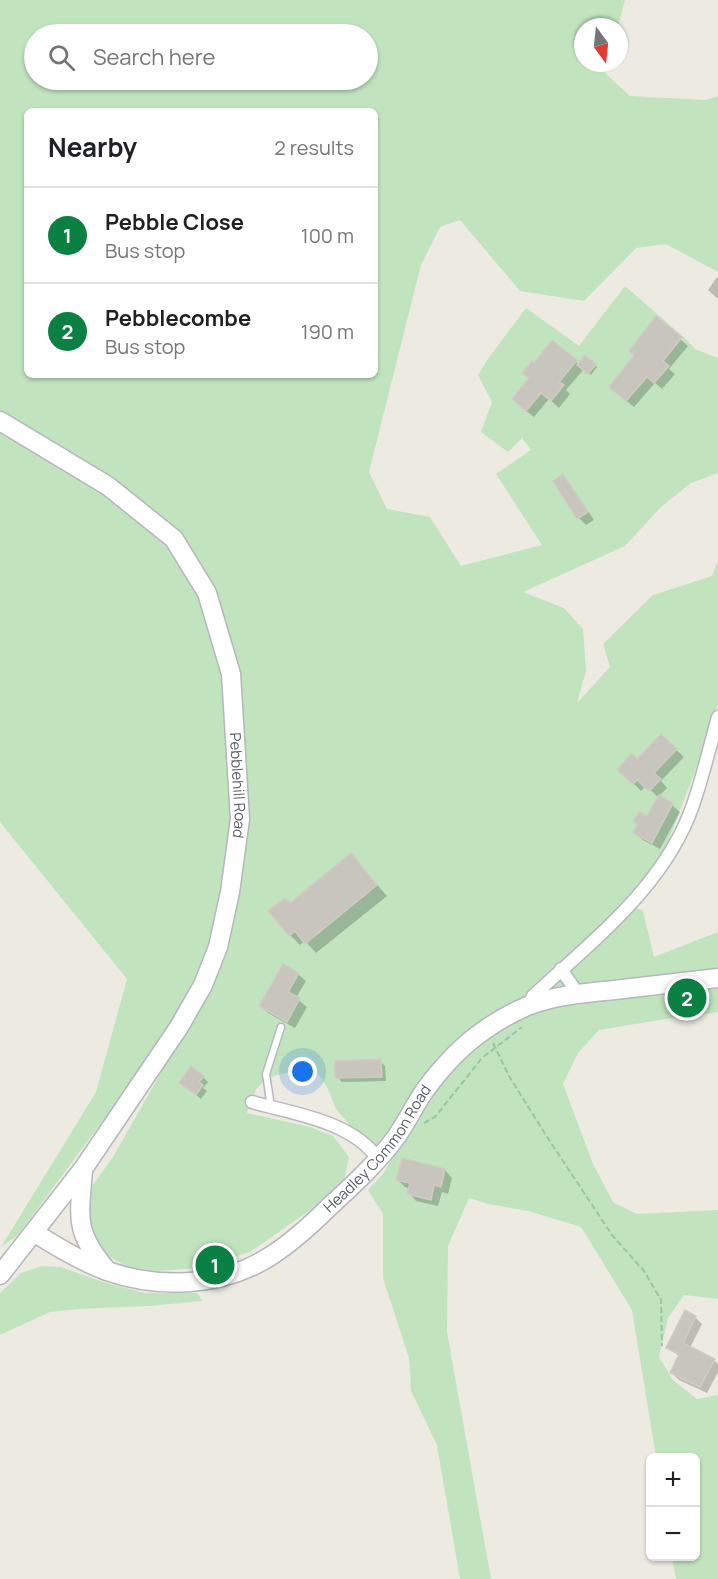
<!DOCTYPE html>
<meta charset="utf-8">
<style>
:root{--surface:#fff;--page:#f2f2f2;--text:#202124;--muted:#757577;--line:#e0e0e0;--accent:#0b8043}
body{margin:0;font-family:Manrope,sans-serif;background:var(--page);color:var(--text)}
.controls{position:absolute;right:18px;bottom:18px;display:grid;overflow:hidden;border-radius:9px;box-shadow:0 2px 4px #0004}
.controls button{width:54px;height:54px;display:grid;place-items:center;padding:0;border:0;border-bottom:2px solid var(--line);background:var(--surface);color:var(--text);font:30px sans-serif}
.compass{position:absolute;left:574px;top:18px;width:54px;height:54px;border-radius:50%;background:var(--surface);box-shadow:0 2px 4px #0004;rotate:165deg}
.you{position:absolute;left:303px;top:1072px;width:21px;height:21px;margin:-15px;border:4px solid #fff;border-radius:50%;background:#1a73e8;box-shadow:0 0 0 9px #1a73e833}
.badge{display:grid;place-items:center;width:39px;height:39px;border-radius:50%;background:var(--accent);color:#fff;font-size:20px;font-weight:700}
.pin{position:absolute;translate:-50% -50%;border:3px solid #fff;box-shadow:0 2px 6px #0006}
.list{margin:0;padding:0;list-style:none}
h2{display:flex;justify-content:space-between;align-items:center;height:78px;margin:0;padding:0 24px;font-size:26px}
h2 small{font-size:20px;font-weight:400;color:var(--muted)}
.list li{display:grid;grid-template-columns:39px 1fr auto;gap:18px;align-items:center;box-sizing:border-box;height:96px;padding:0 24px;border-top:2px solid var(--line)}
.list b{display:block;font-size:22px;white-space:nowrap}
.list p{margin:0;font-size:20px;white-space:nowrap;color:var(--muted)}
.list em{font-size:20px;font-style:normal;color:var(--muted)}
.icon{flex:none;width:33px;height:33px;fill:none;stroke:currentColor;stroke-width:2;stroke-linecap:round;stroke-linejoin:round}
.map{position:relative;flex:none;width:718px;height:1579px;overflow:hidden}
.search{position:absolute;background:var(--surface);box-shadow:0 2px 4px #0004;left:24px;top:24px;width:354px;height:66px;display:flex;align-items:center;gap:15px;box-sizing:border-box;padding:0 21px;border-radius:33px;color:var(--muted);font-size:22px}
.panel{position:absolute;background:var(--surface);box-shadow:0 2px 4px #0004;left:24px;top:108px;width:354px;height:270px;border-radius:9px}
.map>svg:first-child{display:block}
.green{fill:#c1e4bf;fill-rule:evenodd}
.shadow{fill:#0003}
.building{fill:#c8c5bf;stroke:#d1cbc1;stroke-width:1.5}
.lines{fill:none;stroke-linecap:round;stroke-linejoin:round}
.lane-casing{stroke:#b5b8bc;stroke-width:9}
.street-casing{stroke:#b5b8bc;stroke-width:15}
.secondary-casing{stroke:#b4b7bc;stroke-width:21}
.path{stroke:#98c5a3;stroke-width:2;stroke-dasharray:6 3;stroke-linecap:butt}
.lane{stroke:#fff;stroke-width:6}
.street{stroke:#fff;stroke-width:12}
.secondary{stroke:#fff;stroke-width:18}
.labels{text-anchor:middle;stroke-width:6;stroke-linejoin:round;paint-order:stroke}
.street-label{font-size:15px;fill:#5a5e63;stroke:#fff}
</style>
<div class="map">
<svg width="718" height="1579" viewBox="0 0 718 1579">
<rect width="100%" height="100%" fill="#edeae2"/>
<path class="green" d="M 0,0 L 625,0 L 618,27 L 583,27 L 583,63 L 608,63 L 605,73 L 630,96 L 706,100 L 718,96 L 718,272 L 666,244 L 636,248 L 584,301 L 520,291 L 460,220 L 440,227 L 421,265 L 369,472 L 387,509 L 430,517 L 461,566 L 542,545 L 496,474 L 531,450 L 522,438 L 508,452 L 481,432 L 492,402 L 478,375 L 490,356 L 526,308 L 579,346 L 625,286 L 686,339 L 695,349 L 718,358 L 718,473 L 691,483 L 661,507 L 625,546 L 523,592 L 564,608 L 583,629 L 586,671 L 577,703 L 610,667 L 603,644 L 653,595 L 712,576 L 718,560 L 718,704 L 702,753 L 664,852 L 639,888 L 624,903 L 643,911 L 654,957 L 718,932 L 718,1012 L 672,1018 L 599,1030 L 578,1053 L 563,1084 L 593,1164 L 613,1202 L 637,1214 L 718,1210 L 718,1299 L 684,1295 L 668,1318 L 659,1357 L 673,1380 L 697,1399 L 717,1395 L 718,1392 L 718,1579 L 676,1579 L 672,1557 L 696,1556 L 696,1458 L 656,1457 L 632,1310 L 581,1227 L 528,1211 L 488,1204 L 469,1198 L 448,1246 L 447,1332 L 491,1579 L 460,1579 L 437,1445 L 411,1391 L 409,1358 L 383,1278 L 383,1214 L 368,1190 L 383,1174 L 395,1154 L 366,1144 L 336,1109 L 327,1087 L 315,1070 C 297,1072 272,1071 259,1086 C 253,1092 250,1105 247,1113 L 310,1127 L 333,1136 L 349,1157 L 344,1181 L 309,1211 L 250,1252 L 195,1268 L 157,1271 L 126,1266 L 105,1254 L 91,1234 L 87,1212 L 90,1189 L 113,1157 L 216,976 L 230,941 L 239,893 L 220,892 L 211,948 L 173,1026 L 18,1235 L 1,1247 L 96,1092 L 127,979 L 0,822 ZM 34,34 L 368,34 L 368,80 L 34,80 ZM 27,111 L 375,111 L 375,375 L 27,375 Z
M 42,1266 L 61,1267 L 106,1283 L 145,1293 L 197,1293 L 203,1301 L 149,1306 L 79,1309 L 50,1312 L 0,1335 L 0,1293 L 21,1273 Z"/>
<path class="shadow" d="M 717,277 L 718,278 L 718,299 L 708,290 Z
M 656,318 L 688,346 L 669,369 L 675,374 L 662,389 L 655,383 L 634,407 L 618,394 Z
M 552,342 L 580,365 L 585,357 L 597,367 L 591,375 L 584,369 L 566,390 L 570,394 L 559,408 L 549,399 L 534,417 L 521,407 L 534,365 Z
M 563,476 L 570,484 L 594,520 L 586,525 L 579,518 Z
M 661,736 L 684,757 L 661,781 L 667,788 L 658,797 L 672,805 L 680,812 L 660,849 L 643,840 L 635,833 L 648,818 L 659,798 L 646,786 L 641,791 L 619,769 L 637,761 Z
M 351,855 L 387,896 L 316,953 L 305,941 L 300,945 L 290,935 Z
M 298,974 L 306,981 L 296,998 L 307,1007 L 295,1028 L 268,1013 L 261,1006 Z
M 380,1061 L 385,1066 L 386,1081 L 342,1082 L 337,1077 Z
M 203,1077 L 208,1082 L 203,1088 L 207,1091 L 201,1099 L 181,1083 Z
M 445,1170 L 452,1178 L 448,1194 L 442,1192 L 438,1206 L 416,1201 L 409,1193 L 410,1189 L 405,1187 L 398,1180 Z
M 695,1317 L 702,1324 L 690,1348 L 714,1360 L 718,1364 L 718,1372 L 707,1393 L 679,1380 L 672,1373 L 680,1357 L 668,1348 Z"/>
<path class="building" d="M 656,316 L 682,337 L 663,361 L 669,366 L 654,383 L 647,377 L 626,401 L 609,387 L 634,355 L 629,351 Z
M 552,340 L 577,360 L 559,382 L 564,385 L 551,401 L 541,393 L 526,411 L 512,399 L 529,378 L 522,373 L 532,361 L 534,363 Z
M 585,355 L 596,364 L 588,374 L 577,365 Z
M 563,474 L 588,512 L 577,519 L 553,481 Z
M 661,734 L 677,749 L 654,773 L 661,779 L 649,791 L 637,780 L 633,784 L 617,770 L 631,754 L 637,759 Z
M 659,795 L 673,803 L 652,843 L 633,833 L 638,824 L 633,821 L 639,812 L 647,816 Z
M 351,853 L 377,885 L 305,944 L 295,931 L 289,936 L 268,911 L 285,898 L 290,903 Z
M 283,964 L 299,973 L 288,992 L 300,998 L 287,1022 L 259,1006 Z
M 381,1059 L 382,1077 L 335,1078 L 335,1061 Z
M 191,1066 L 204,1076 L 199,1082 L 203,1085 L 196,1095 L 179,1083 Z
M 402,1158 L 445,1169 L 441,1187 L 434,1185 L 431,1200 L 407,1194 L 410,1183 L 396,1180 Z
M 685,1310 L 696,1316 L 683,1343 L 715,1359 L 700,1387 L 670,1373 L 679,1354 L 666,1348 Z"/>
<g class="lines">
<g class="lane-casing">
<path id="lane" d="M 271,1107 L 266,1074 L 281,1027"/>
</g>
<g class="street-casing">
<path id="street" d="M 561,969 L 578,994
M 528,1006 L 533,996 C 593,940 665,886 693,805 C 703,776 710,746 718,717
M 252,1102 C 294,1114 352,1121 378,1159"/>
</g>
<g class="secondary-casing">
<g id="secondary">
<path id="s1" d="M 0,421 L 108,486 L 174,539 L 207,593 L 231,674 L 240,819 L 230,892 L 218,947 L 203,985 L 179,1027 L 83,1169 L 0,1275"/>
<path d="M 83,1169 C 80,1216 73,1229 105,1268"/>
<path id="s2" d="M 35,1233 C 57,1247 82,1262 107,1271 C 159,1289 221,1287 269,1257 C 291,1243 310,1226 328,1208 C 351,1187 375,1165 394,1140 C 406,1124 414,1106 425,1090 C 442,1067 462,1045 486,1029 C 499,1020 515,1011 530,1005 C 557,995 586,993 614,990 C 649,986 683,982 718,978"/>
</g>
</g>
<path class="path" d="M 493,1043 L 509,1076 L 547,1137 L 612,1235 L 644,1271 L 661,1300 L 662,1346
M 424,1123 L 435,1117 L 482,1058 L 522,1027"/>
<use href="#lane" class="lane"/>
<use href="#street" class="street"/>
<use href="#secondary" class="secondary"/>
</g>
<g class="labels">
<g class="street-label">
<text dy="5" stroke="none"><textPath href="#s1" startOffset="470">Pebblehill Road</textPath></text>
<text dy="5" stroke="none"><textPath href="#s2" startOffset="404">Headley Common Road</textPath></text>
</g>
</g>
</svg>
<div class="controls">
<button>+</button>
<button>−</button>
</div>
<svg class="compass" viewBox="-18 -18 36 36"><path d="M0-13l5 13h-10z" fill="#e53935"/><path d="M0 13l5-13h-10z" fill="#757577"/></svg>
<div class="you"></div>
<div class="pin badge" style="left:215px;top:1265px">1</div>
<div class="pin badge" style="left:687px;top:998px">2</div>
<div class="search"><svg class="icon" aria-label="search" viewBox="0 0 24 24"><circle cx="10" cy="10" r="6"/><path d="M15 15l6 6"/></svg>Search here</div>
<section class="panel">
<h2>Nearby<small>2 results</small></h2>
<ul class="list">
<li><span class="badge">1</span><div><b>Pebble Close</b><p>Bus stop</p></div><em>100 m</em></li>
<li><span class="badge">2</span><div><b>Pebblecombe</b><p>Bus stop</p></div><em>190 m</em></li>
</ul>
</section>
</div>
